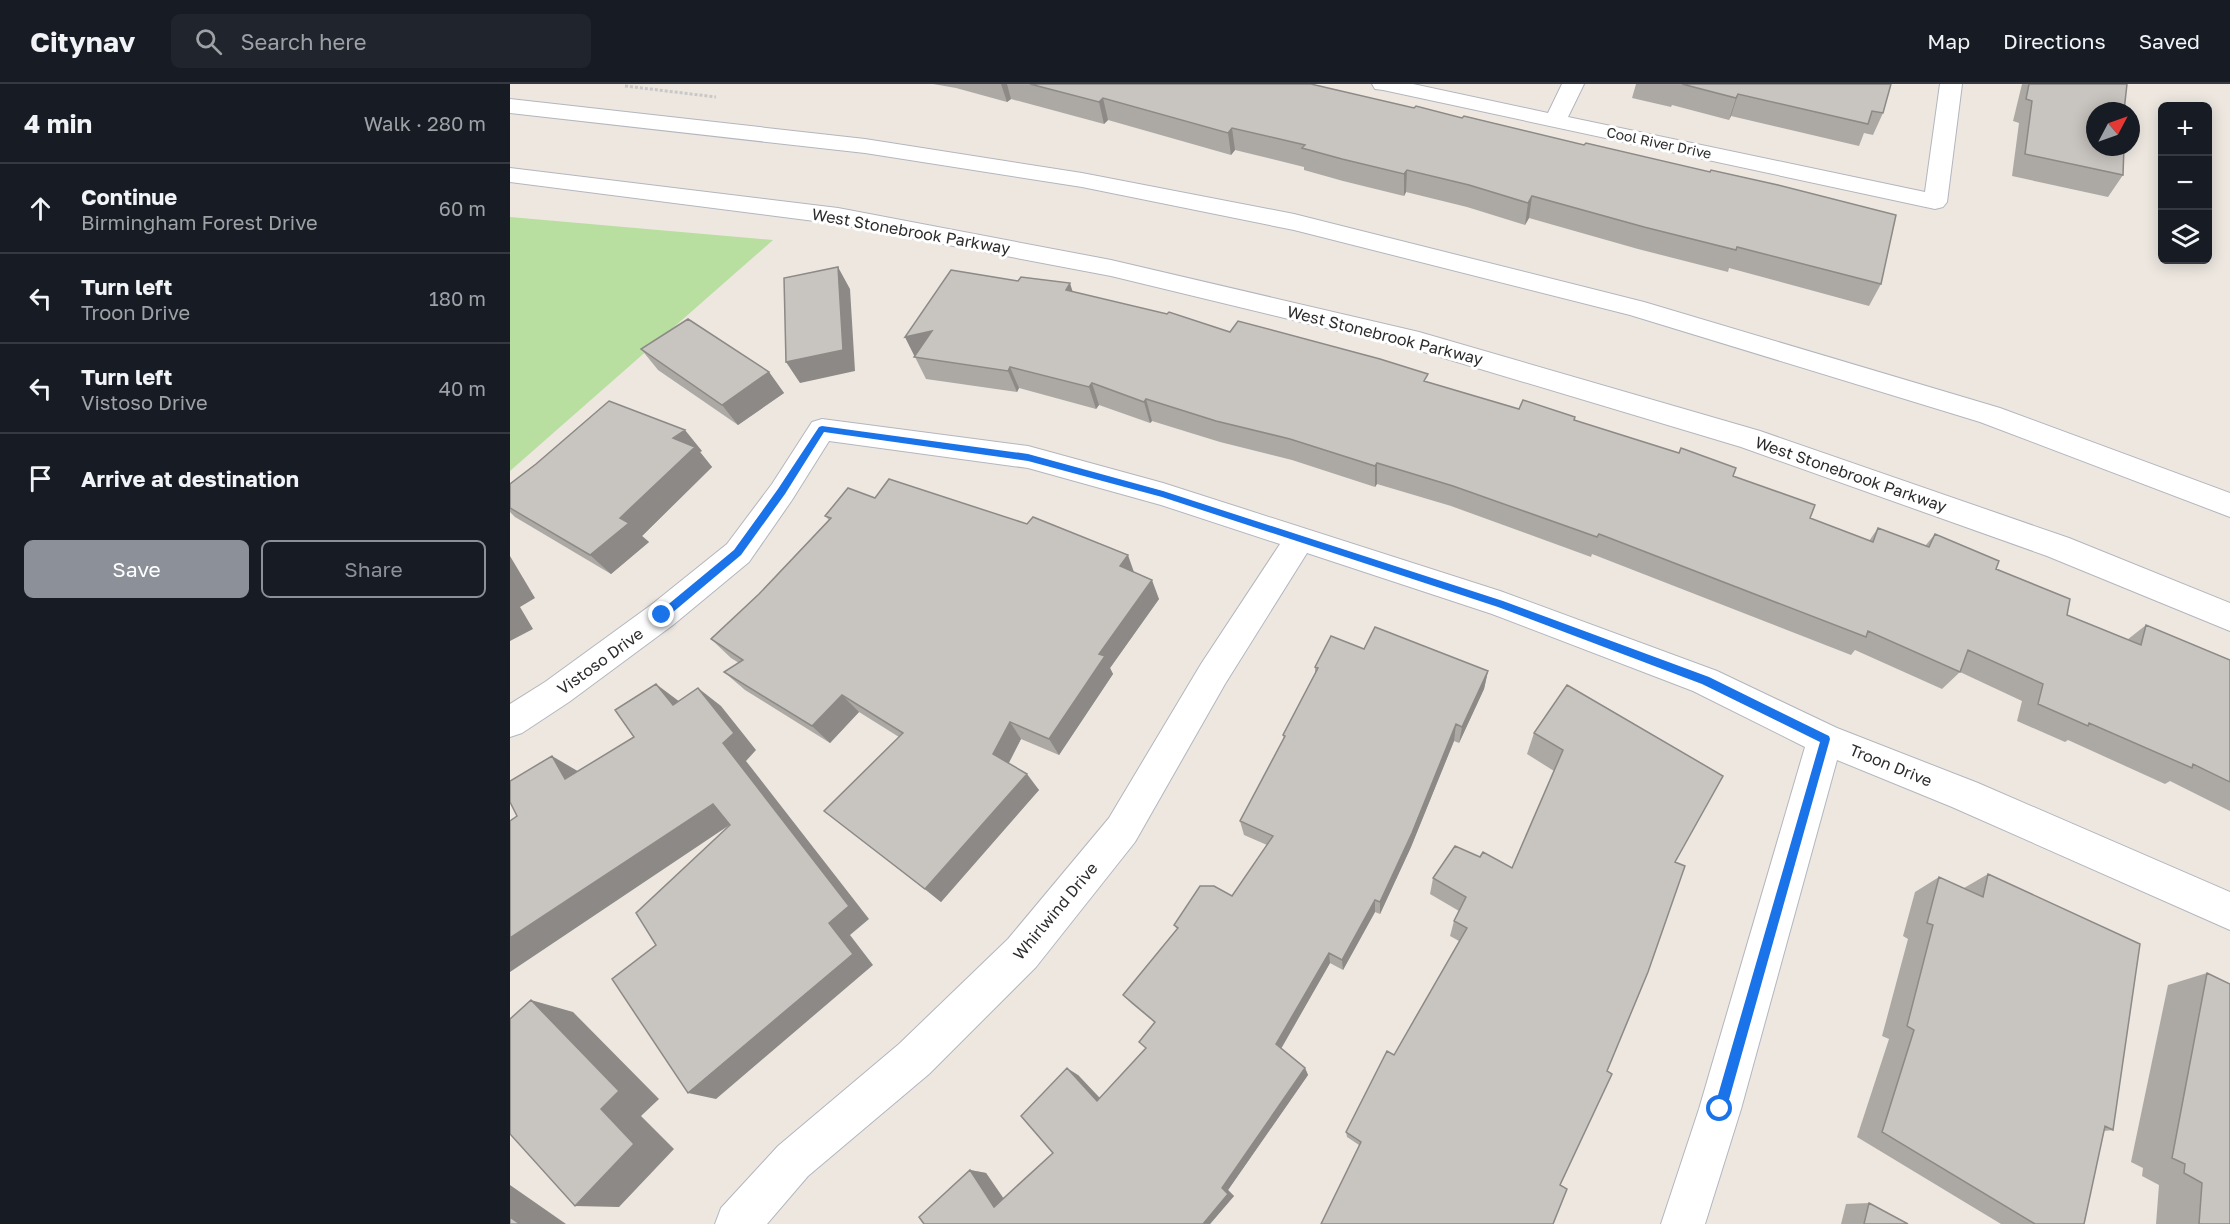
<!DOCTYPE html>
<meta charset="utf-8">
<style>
:root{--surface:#171b24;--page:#20242c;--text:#f1f3f6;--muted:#9ea1a6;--line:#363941;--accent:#8c9099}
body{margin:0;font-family:"Golos Text",sans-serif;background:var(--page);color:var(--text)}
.controls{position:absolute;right:18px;top:18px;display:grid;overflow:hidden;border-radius:9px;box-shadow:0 3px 15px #0003}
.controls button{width:54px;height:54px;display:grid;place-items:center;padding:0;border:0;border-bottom:2px solid var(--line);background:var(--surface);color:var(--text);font:30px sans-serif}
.compass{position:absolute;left:1576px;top:18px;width:54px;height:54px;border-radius:50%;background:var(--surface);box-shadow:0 3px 15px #0003;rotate:49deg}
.stop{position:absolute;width:18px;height:18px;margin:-14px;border:4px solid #1a73e8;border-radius:50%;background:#fff}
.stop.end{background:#1a73e8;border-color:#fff;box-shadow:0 2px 6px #0008}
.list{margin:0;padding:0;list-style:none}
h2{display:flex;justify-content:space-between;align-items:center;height:78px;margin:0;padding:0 24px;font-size:26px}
h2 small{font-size:20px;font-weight:400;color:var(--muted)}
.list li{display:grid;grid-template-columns:39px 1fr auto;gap:18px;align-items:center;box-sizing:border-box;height:90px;padding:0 24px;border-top:2px solid var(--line)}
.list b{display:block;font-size:22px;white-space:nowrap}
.list p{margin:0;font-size:20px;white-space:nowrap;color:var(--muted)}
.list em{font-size:20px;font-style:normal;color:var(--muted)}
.actions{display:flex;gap:12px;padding:18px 24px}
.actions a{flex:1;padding:14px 0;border:2px solid var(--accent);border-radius:9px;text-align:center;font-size:21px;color:var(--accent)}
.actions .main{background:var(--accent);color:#fff}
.icon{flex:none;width:33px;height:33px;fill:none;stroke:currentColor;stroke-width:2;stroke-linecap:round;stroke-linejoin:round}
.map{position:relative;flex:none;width:1720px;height:1140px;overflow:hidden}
header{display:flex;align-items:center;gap:36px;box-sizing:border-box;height:84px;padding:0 30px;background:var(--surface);border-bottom:2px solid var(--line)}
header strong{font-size:28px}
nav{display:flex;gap:33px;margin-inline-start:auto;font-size:21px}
.search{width:420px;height:54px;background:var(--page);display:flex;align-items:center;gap:15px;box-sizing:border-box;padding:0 21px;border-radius:9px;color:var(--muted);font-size:22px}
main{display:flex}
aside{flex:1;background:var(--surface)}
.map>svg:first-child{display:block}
.green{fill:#b8dfa0}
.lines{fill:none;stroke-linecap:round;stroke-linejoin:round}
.minor-casing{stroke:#b3b6be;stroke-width:2}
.tertiary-casing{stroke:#b3b6be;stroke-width:2}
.path{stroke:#c8c8c8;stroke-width:3;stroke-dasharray:3 2;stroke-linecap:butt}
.minor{fill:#fff;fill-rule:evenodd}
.tertiary{fill:#fff;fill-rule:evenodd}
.wall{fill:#aca9a4}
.shaded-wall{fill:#8c8986}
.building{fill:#c8c4bf;stroke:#8c8986;stroke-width:1.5}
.route{fill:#1a73e8}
.labels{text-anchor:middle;stroke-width:6;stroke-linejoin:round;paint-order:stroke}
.far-street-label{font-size:14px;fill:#2c2c2c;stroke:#fff}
.street-label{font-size:16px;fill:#2c2c2c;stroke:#fff}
</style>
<header>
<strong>Citynav</strong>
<div class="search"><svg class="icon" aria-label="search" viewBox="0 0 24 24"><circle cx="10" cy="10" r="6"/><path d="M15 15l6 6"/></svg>Search here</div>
<nav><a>Map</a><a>Directions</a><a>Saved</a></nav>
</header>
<main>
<aside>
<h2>4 min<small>Walk · 280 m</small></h2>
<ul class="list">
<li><svg class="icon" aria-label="ahead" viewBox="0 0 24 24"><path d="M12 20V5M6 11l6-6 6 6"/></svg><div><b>Continue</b><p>Birmingham Forest Drive</p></div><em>60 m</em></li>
<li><svg class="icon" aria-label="left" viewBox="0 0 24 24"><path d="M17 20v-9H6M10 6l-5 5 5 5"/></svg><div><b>Turn left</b><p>Troon Drive</p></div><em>180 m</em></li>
<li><svg class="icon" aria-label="left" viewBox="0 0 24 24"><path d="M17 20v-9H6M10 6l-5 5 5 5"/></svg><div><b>Turn left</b><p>Vistoso Drive</p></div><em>40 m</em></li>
<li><svg class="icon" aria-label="arrive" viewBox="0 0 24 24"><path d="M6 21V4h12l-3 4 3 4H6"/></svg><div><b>Arrive at destination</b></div></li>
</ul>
<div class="actions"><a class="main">Save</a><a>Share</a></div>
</aside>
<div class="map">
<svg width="1720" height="1140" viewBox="0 0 1720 1140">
<rect width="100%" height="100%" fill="#ede7e0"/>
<path class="green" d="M 0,133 L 263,156 L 0,387 Z"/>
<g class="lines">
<g class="minor-casing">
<path id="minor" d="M 862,0 L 903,0 L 1038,29 L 1052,0 L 1074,0 L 1058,33 L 1415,108 L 1430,0 L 1452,0 L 1437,118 L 1433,123 L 1425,125 L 873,6 L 865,5 Z
M 312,335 L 518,362 L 653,399 L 990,507 L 1207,587 L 1327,644 L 1468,699 L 1720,808 L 1720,846 L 1442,723 L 1327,676 L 1231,1025 L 1195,1140 L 1151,1140 L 1189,1025 L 1295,663 L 1183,607 L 982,530 L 797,469 L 715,600 L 625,758 L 526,883 L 419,990 L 298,1092 L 257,1140 L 205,1140 L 211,1124 L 268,1062 L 389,960 L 498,855 L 599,734 L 691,580 L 770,460 L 651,421 L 518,384 L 319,357 L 282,416 L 239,478 L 163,541 L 59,618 L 12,649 L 0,653 L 0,620 L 35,598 L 141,521 L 217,460 L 262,400 L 302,338 Z"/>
</g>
<g class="tertiary-casing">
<path id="tertiary" d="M 0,15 L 355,55 L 572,89 L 784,130 L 1134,218 L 1490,324 L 1720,409 L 1720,433 L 1470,338 L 1120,231 L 784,146 L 572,103 L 355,69 L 0,29 Z
M 0,84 L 328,124 L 601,176 L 909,248 L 1250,347 L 1559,454 L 1720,519 L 1720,547 L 1537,472 L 1231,363 L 907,266 L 601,192 L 328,140 L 0,98 Z"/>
</g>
<path class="path" d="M 115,2 L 206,13"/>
<use href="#minor" class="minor"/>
<use href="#tertiary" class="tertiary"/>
</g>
<path class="wall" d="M 423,0 L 801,0 L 1371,200 L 1359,222 L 1219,184 L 1218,188 L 1128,165 L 1019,134 L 1015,141 L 957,123 L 896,108 L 894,112 L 833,97 L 794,86 L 794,83 L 725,66 L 721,71 L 598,36 L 594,40 L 501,15 L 497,18 L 446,4 Z
M 1126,0 L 1381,0 L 1373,29 L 1363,51 L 1354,49 L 1349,62 L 1221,32 L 1219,36 L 1162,21 L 1161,23 L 1122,14 Z
M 1512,0 L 1617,0 L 1585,27 L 1613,91 L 1598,113 L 1502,92 L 1509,39 L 1503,37 Z
M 563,208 L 918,298 L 1009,325 L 1065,333 L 1065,336 L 1223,392 L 1300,434 L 1359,457 L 1368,444 L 1415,462 L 1425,450 L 1486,485 L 1557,531 L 1617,556 L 1636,541 L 1720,576 L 1720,727 L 1660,697 L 1655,700 L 1558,656 L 1555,658 L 1507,637 L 1512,617 L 1450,588 L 1432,605 L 1345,566 L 1341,571 L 1082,470 L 1081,473 L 941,422 L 867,400 L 865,403 L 782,376 L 710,358 L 642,337 L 640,339 L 589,321 L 586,325 L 509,304 L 507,308 L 416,295 L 395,253 Z
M 131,265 L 259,288 L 274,309 L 228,341 L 148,286 Z
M 192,367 L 190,368 L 202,383 L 132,452 L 139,458 L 101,490 L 5,433 L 0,428 L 0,400 Z
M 365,414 L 624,488 L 649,515 L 600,584 L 603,590 L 549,671 L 511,655 L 499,679 L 529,706 L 431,818 L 333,741 L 389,653 L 349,628 L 320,659 L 235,606 L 214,588 L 229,579 L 221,574 L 201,555 L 249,510 L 319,436 L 315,432 Z
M 854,565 L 978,587 L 974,605 L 949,659 L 944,657 L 901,763 L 870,830 L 865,828 L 833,886 L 820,879 L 771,965 L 795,984 L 798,991 L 718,1106 L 724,1112 L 700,1140 L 414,1140 L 460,1086 L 476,1089 L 494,1115 L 543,1069 L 568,991 L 590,1014 L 636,964 L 644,938 L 622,920 L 613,911 L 667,845 L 664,841 L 722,812 L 757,761 L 734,751 L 730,737 L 774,655 L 773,651 L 805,589 L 805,583 Z
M 1024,649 L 1213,692 L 849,1061 L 837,1053 L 836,1048 L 884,971 L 949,857 L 940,852 L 944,837 L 949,827 L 920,810 L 923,794 L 970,773 L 1002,784 L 1044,687 L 1017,670 Z
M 1478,790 L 1603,1046 L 1594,1047 L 1574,1140 L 1491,1140 L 1347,1053 L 1379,955 L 1372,952 L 1398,855 L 1393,852 L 1405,808 L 1429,793 L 1454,804 Z
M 1697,889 L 1720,1140 L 1646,1140 L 1649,1101 L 1632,1092 L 1633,1084 L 1621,1078 L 1658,901 Z
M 1359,1119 L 1398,1140 L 1331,1140 L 1336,1120 Z"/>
<path class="shaded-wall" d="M 491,0 L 497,0 L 501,15 L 497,18 Z
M 1228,10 L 1221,32 L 1219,36 L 1226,14 Z
M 593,14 L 598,36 L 594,40 L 589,18 Z
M 722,44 L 725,66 L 721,71 L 718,49 Z
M 897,86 L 896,108 L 894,112 L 894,90 Z
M 1022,112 L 1019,134 L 1015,141 L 1018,119 Z
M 328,183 L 340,205 L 345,287 L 290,299 L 276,278 Z
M 560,199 L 567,222 L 556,206 Z
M 422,247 L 405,273 L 395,253 Z
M 500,283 L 509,304 L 507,308 L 498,287 Z
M 259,288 L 274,309 L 228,341 L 212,321 Z
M 582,299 L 589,321 L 586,325 L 579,303 Z
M 636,315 L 642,337 L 640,339 L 634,318 Z
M 175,346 L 192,367 L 190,368 L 202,383 L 132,452 L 139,458 L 101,490 L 80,471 L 110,434 L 163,354 Z
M 867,379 L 867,400 L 865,403 L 865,382 Z
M 618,471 L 625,491 L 610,482 Z
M 0,472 L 25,514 L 10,523 L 23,545 L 0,557 Z
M 642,496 L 649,515 L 600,584 L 603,590 L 549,671 L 539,655 L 589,570 Z
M 978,587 L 974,605 L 949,659 L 952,643 Z
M 146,600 L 170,618 L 163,621 Z
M 188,604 L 211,622 L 246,666 L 236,677 L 359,835 L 340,851 L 363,881 L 206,1015 L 178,1009 L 319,839 L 213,659 Z
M 332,611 L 349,628 L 320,659 L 302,642 Z
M 500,638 L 511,655 L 495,686 L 483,670 Z
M 946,640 L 944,657 L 901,763 L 870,830 L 870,818 Z
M 42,672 L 71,689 L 55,695 Z
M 517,690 L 529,706 L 431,818 L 415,805 Z
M 203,720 L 227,736 L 0,888 L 0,854 Z
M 865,816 L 865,828 L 833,886 L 832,876 Z
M 819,869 L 820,879 L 769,968 L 766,960 Z
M 21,916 L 63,928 L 149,1015 L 131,1032 L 164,1065 L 109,1123 L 65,1122 L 91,1025 Z
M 557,984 L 568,991 L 598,1023 L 587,1017 Z
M 795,984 L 798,991 L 718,1106 L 724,1112 L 700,1140 L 693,1140 L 712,1104 Z
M 460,1086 L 476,1089 L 500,1124 L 484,1123 Z
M 0,1101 L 56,1140 L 10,1140 L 0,1133 Z"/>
<path class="building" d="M 520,0 L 801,0 L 904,24 L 906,22 L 952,34 L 954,32 L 1074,61 L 1076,59 L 1200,88 L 1201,86 L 1268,101 L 1386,131 L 1371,200 L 1227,163 L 1226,166 L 1134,143 L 1022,112 L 1018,119 L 959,101 L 897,86 L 894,90 L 832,75 L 792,64 L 795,61 L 722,44 L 718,49 L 593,14 L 589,18 Z
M 1172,0 L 1381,0 L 1373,29 L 1362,27 L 1358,40 L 1228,10 L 1226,14 Z
M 1519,0 L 1617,0 L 1614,27 L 1585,27 L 1585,63 L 1614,63 L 1613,91 L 1515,70 L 1522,17 L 1516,15 Z
M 328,183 L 333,266 L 276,278 L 274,194 Z
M 441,186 L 508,197 L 511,193 L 560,199 L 556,206 L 657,230 L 659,228 L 720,248 L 728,237 L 870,275 L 918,290 L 914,297 L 1009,325 L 1013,316 L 1065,333 L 1064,336 L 1169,369 L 1171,364 L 1226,384 L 1223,392 L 1305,421 L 1300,434 L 1363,458 L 1368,444 L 1419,463 L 1425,450 L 1489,477 L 1486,485 L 1560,515 L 1557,531 L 1631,561 L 1636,541 L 1720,576 L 1720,698 L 1683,680 L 1682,684 L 1579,639 L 1578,642 L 1528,620 L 1533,600 L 1458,566 L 1450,588 L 1358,547 L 1356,553 L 1089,450 L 1087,453 L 943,402 L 867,379 L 865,382 L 780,355 L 706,337 L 636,315 L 634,318 L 582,299 L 579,303 L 500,283 L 498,287 L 404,273 L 422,247 L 395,253 Z
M 178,235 L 259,288 L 212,321 L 131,265 Z
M 99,317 L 175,346 L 163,354 L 185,363 L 110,434 L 119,439 L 80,471 L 0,424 L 0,400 L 26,380 Z
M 379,395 L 517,440 L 523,433 L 618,471 L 610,482 L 642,496 L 589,570 L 595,572 L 539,655 L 500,638 L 483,670 L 517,690 L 415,805 L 314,727 L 393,649 L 332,611 L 302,642 L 214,588 L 233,576 L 201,555 L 249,510 L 321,434 L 315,432 L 338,404 L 365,414 Z
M 865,543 L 978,587 L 952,643 L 946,640 L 902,749 L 870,818 L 865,816 L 832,876 L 819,869 L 766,960 L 795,984 L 712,1104 L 718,1110 L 693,1140 L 414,1140 L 409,1133 L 460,1086 L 484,1123 L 543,1069 L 511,1032 L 557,984 L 587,1017 L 636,964 L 629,958 L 645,938 L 613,911 L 668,844 L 664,841 L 690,802 L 704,802 L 722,812 L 763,752 L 730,737 L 775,652 L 773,651 L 808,584 L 805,583 L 821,552 L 854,565 Z
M 146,600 L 163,621 L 188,604 L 224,649 L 213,659 L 339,822 L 319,839 L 343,870 L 178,1009 L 102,895 L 146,861 L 126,829 L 220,741 L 203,720 L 0,854 L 0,737 L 7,732 L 0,718 L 0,697 L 42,672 L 55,695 L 124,653 L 105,626 Z
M 1057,601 L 1213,692 L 1165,778 L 1175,782 L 1138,888 L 1097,987 L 1102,990 L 1050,1101 L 1057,1105 L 1043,1140 L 811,1140 L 851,1058 L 836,1048 L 877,967 L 884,971 L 957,844 L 944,837 L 956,813 L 923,794 L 945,762 L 970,773 L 973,768 L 1002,784 L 1053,666 L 1024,649 Z
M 1478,790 L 1630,860 L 1603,1046 L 1595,1042 L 1574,1140 L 1525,1140 L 1372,1048 L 1404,946 L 1397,942 L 1423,841 L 1417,839 L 1429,793 L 1473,813 Z
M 1697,889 L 1720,900 L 1720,1140 L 1689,1140 L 1692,1099 L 1674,1089 L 1675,1080 L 1662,1074 Z
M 21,916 L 109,1007 L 91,1025 L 124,1060 L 65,1122 L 0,1050 L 0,935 Z
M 1359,1119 L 1398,1140 L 1354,1140 Z
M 0,1133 L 10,1140 L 0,1140 Z"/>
<path class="route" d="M 312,342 L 518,370 L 653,407 L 993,517 L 1199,593 L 1319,652 L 1320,655 L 1215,1030 L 1210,1031 L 1206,1030 L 1204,1025 L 1310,658 L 1192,600 L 988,523 L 652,413 L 518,377 L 314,348 L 275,410 L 231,471 L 156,534 L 149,534 L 149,528 L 224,466 L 268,405 L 309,343 Z"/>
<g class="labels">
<g class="far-street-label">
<text transform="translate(1149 59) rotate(12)" y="5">Cool River Drive</text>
</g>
<g class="street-label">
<text transform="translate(401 147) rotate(10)" y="6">West Stonebrook Parkway</text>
<text transform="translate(875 251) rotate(14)" y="6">West Stonebrook Parkway</text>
<text transform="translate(1341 390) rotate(19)" y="6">West Stonebrook Parkway</text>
<text transform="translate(90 577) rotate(-36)" y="6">Vistoso Drive</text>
<text transform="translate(1381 681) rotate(22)" y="6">Troon Drive</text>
<text transform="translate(545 827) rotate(-50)" y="6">Whirlwind Drive</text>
</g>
</g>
</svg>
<div class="controls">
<button>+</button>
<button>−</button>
<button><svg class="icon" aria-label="layers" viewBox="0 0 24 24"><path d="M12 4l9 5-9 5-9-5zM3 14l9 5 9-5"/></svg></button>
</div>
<svg class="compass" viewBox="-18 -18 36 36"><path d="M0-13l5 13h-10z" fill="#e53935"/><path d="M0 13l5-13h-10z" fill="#9ea1a6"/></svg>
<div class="stop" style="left:1210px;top:1025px"></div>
<div class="stop end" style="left:152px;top:531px"></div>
</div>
</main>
